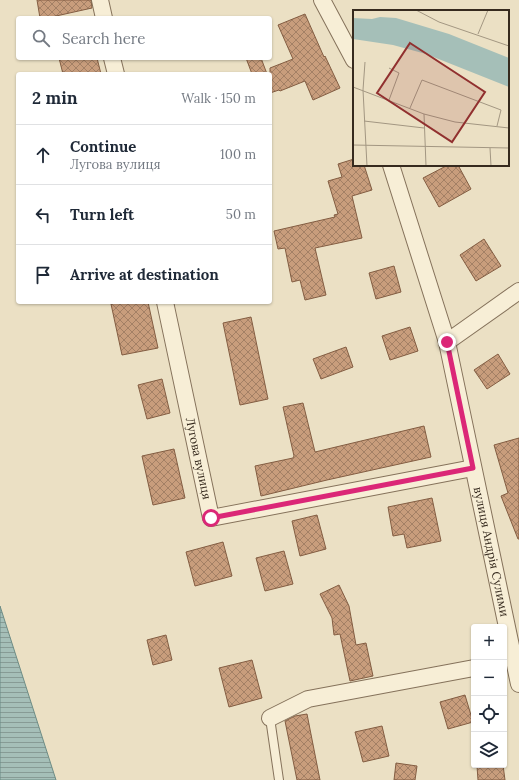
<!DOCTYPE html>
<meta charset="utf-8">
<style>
:root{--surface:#fff;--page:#f2f2f3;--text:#1f2937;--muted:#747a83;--line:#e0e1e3}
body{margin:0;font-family:Lora,serif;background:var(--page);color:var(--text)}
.controls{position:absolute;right:12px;bottom:12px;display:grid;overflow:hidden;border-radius:4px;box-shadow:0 1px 3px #0004}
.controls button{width:36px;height:36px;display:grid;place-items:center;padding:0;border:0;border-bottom:1px solid var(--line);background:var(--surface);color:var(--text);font:20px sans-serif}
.stop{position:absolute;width:12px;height:12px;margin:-9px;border:3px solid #db2777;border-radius:50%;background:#fff}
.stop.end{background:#db2777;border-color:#fff;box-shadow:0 1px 4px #0008}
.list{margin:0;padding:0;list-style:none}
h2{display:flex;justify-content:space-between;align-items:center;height:52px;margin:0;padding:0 16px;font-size:17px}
h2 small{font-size:13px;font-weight:400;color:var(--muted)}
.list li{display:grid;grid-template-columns:26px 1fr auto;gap:12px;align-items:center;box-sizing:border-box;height:60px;padding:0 16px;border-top:1px solid var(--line)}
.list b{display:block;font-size:15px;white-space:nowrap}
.list p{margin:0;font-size:13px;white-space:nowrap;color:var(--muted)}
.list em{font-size:13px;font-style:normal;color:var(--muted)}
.icon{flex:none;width:22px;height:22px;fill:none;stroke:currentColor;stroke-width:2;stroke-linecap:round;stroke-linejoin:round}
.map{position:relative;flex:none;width:519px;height:780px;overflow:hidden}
.search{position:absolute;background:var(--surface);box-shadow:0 1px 3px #0004;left:16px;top:16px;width:256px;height:44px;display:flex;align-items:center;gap:10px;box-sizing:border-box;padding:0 14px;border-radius:4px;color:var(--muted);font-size:15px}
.panel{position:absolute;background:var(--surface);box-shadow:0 1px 3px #0004;left:16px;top:72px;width:256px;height:232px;border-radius:4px}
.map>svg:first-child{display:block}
.water{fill:url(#water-rules);stroke:#6d8c85}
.building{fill:url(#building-cross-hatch);stroke:#835d42}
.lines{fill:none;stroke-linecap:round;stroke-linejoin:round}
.service-casing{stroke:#85725b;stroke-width:10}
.minor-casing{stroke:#85725b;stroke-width:18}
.service{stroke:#f7eed6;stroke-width:8}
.minor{stroke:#f7eed6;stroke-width:16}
.route{stroke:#db2777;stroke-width:5}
.labels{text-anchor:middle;stroke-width:3.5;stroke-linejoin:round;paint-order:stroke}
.street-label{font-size:12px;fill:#362a1e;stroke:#f3ebd3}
.inset-road{fill:none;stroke:#a39782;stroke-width:1}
.view{fill:#91302f;fill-opacity:0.15;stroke:#91302f;stroke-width:2}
.inset-edge{fill:none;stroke:#362a1e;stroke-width:2}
</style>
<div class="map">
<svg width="519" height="780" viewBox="0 0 519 780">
<defs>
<pattern id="water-rules" width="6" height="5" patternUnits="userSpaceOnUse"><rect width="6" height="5" fill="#a5bfb8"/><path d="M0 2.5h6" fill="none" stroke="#879b95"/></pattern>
<pattern id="building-cross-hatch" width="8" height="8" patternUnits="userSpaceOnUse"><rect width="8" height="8" fill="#c89d7c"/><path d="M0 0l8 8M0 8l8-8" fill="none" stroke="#a38065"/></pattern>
</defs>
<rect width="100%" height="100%" fill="#ebe0c4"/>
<path class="water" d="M 0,606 L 56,780 L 0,780 Z"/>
<path class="building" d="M 37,0 L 91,0 L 92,8 L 47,18 L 40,18 Z
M 305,14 L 324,57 L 325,56 L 340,88 L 313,100 L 305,81 L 280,91 L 279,90 L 270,93 L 270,68 L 293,59 L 278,25 Z
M 59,58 L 97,58 L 101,74 L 63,74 Z
M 246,58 L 261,58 L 267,74 L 252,74 Z
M 354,159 L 354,165 L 364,165 L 372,190 L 352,196 L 362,238 L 315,248 L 326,295 L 305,300 L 300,280 L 292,282 L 285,248 L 278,249 L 274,231 L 335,217 L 334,215 L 338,214 L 328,181 L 342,177 L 338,164 Z
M 448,165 L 458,165 L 471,189 L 439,207 L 423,178 Z
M 484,239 L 501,266 L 476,281 L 460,255 Z
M 394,266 L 401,292 L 376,299 L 369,273 Z
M 120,302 L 148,302 L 158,348 L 122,355 L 111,304 Z
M 251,317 L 268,399 L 240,405 L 223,323 Z
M 410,327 L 418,351 L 390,360 L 382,336 Z
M 346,347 L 353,367 L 321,379 L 313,359 Z
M 498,354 L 510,374 L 487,389 L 474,370 Z
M 162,379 L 170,413 L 147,419 L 138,385 Z
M 303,403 L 315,452 L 424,426 L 431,457 L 327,480 L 261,496 L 255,466 L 293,458 L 294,456 L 283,407 Z
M 519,438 L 519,539 L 518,539 L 501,496 L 508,493 L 494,445 Z
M 174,449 L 185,498 L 153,505 L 142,456 Z
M 432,498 L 441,541 L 407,548 L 404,534 L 393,536 L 388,507 Z
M 317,515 L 326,549 L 300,556 L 292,521 Z
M 223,542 L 232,576 L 195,586 L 186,552 Z
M 284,551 L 293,584 L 265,591 L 256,558 Z
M 339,585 L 349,606 L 356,645 L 366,643 L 373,676 L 350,681 L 340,634 L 334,635 L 332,618 L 320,594 Z
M 166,635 L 172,660 L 153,665 L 147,640 Z
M 252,660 L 262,698 L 229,707 L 219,668 Z
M 465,695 L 473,722 L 448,729 L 440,702 Z
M 307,714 L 320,780 L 297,780 L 285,721 L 295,716 Z
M 382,726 L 389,756 L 363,762 L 355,732 Z
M 396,763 L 417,766 L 415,780 L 394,780 Z
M 484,765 L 503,765 L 505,780 L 478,780 L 477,766 Z"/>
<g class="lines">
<g class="service-casing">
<path id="service" d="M 270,718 L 279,780"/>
</g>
<g class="minor-casing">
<g id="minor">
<path d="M 100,0 L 104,18"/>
<path d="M 322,0 L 354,60"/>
<path d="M 112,58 L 116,74"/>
<path id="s1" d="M 391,165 L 447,342 L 519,684"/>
<path id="s2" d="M 165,302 L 211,518 L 473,468"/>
<path d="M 447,342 L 519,291"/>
<path d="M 270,718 L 308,699 L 474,668"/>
</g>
</g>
<use href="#service" class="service"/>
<use href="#minor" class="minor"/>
</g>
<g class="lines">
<path class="route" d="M 211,518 L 473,468 L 447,342"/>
</g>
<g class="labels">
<g class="street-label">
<text dy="4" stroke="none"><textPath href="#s2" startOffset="160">Лугова вулиця</textPath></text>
<text dy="4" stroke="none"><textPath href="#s1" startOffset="400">вулиця Андрія Сулими</textPath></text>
</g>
</g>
<g transform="translate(353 10)">
<rect width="156" height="156" fill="#ebe0c4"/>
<path d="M 27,7 L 43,8 L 96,24 L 156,48 L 156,77 L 73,44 L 40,35 L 0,29 L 0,8 L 19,9 Z" fill="#a5bfb8"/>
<path class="inset-road" d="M 63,0 L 86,12 L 156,36M 125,24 L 135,0M 12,52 L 10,80 L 14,156M 0,77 L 71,104 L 102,112 L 156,118M 36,90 L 46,63 L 36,58M 57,98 L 69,70 L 148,100 L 144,116M 71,104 L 73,156M 11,111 L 71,118M 0,135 L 156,138M 137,138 L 138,156"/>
<path class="view" d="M 57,33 L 132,82 L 99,132 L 24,83 Z"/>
<rect width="156" height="156" class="inset-edge"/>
</g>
</svg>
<div class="controls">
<button>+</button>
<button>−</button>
<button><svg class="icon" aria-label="locate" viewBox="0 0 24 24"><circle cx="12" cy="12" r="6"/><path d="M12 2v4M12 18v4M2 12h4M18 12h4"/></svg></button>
<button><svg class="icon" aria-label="layers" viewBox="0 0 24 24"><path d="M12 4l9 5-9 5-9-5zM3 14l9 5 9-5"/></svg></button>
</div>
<div class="stop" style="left:211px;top:518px"></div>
<div class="stop end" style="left:447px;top:342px"></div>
<div class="search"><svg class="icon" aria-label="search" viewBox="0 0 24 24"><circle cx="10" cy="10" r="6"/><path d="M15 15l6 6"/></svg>Search here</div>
<section class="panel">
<h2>2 min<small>Walk · 150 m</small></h2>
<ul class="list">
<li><svg class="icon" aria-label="ahead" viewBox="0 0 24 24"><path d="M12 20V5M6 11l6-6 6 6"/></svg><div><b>Continue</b><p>Лугова вулиця</p></div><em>100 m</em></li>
<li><svg class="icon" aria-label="left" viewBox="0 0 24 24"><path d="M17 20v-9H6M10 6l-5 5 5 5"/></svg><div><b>Turn left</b></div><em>50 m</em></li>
<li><svg class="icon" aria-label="arrive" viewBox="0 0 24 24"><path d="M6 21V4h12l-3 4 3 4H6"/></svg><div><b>Arrive at destination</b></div></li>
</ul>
</section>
</div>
